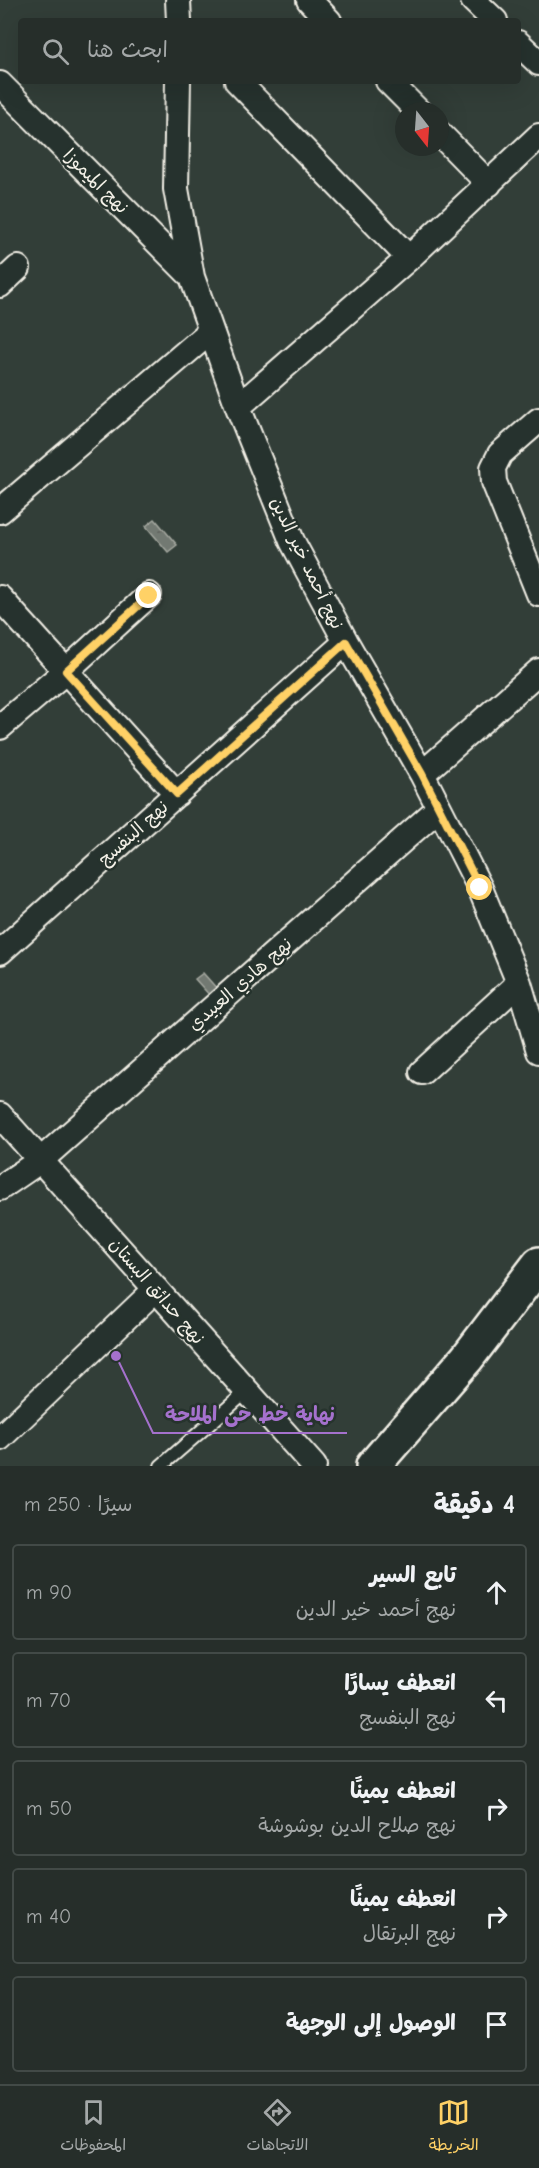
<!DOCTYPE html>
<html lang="ar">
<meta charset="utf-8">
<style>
:root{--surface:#262e2a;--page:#323a36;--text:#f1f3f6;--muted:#a4a8a8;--line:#424a47;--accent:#ffd166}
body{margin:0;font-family:"Comic Neue","Playpen Sans Arabic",sans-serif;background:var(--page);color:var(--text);direction:rtl}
.compass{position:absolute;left:395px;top:102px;width:54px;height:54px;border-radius:50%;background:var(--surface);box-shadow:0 6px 24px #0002;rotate:163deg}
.stop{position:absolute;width:18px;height:18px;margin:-14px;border:4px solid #ffd166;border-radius:50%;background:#fff}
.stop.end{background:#ffd166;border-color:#fff;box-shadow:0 2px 6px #0008}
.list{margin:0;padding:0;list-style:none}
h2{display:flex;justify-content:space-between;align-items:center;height:78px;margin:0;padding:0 24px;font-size:26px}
h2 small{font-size:20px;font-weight:400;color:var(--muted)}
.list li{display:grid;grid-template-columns:39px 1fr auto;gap:18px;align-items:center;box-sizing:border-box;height:96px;margin:0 12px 12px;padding:0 12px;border:2px solid var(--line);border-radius:6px}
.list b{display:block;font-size:22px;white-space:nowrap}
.list p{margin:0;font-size:20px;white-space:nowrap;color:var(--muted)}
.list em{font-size:20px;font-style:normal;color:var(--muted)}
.icon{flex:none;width:33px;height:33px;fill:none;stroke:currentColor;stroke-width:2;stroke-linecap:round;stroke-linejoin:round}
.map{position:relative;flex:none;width:539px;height:1466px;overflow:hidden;direction:ltr}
.search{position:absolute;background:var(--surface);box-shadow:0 6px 24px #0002;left:18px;right:18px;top:18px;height:66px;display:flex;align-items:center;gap:15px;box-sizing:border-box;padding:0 21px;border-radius:6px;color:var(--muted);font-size:22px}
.sheet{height:618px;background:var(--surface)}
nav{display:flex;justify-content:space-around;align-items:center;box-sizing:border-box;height:84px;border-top:2px solid var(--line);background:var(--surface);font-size:16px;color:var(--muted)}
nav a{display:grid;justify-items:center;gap:3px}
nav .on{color:var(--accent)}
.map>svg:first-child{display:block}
.water{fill:url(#water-ripples);stroke:#a6a9a1;stroke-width:1.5}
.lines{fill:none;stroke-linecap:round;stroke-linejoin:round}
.service-casing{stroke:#f4f1e8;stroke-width:16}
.minor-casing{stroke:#f4f1e8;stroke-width:28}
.secondary-casing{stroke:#f4f1e8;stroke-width:38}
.service{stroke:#26332d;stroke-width:12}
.minor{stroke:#26332d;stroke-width:24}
.secondary{stroke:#26332d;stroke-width:33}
.route{stroke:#ffd166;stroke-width:8}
.labels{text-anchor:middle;stroke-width:5;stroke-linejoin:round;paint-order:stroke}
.street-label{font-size:18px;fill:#f4f1e8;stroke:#26332d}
.leader{fill:none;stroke:#a571cd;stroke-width:2}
.callout-dot{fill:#a571cd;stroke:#26332d;stroke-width:2}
.callout-label{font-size:20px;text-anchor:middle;font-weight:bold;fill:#a571cd;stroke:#26332d;stroke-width:5;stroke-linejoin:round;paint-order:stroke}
</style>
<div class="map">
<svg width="539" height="1466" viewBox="0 0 539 1466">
<defs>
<pattern id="water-ripples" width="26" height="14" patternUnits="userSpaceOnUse" patternTransform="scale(1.5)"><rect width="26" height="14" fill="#727972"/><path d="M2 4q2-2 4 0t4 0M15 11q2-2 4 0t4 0" fill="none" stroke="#60635e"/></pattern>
</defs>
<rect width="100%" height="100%" fill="#323e38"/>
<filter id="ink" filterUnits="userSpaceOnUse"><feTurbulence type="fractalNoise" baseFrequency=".0167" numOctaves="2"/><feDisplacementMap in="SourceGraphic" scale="12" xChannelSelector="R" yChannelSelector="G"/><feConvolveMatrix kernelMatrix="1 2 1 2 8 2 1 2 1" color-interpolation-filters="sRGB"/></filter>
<g filter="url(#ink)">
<path class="water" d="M 155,519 L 177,545 L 168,552 L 146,526 Z
M 203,973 L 219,991 L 212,998 L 195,979 Z"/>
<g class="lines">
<g class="service-casing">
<path id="service" d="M 161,1466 L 246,1392"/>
</g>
<g class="minor-casing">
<path id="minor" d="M 178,0 L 179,21
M 309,0 L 329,21
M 473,0 L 495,21
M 518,43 L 539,63
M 178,81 L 176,189 L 192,277 L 238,407 L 292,541 L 346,642 L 422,774 L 480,888 L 519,983 L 539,1051
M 237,81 L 409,258
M 388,81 L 418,111
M 0,84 L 192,277
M 440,134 L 489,184
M 0,285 L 18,268
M 238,407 L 409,258 L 539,136
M 539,420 L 500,454 L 493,468 L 494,482 L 539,594
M 0,511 L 211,331
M 0,598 L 177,794
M 0,727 L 66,671 L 149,595
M 422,774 L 539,671
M 0,952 L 346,642
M 422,1072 L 519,983
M 0,1115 L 314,1466
M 0,1188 L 41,1160 L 439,808
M 0,1438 L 156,1289"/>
</g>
<g class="secondary-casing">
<path id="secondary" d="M 373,1466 L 467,1358 L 539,1264"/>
</g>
<use href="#service" class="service"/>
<use href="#minor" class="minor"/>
<use href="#secondary" class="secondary"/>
</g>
</g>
<g class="lines" filter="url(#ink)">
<path class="route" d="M 149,596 L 66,671 L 177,794 L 346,642 L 422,774 L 480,888"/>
</g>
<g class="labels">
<g class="street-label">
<text transform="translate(96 181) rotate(45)" y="6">نهج الميموزا</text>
<text transform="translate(307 563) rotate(64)" y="6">نهج أحمد خير الدين</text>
<text transform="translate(133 833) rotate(-42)" y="6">نهج البنفسج</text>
<text transform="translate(240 984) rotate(-41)" y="6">نهج هادي العبيدي</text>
<text transform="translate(157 1291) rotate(49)" y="6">نهج حدائق البستان</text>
</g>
</g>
<path class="leader" d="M116 1356L153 1433H347"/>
<circle class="callout-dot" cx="116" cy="1356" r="6"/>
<g class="callout-label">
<text x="250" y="1421">نهاية خط حى الملاحة</text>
</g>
</svg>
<svg class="compass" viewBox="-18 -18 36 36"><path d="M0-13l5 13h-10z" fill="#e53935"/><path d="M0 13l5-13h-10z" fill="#a4a8a8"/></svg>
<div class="stop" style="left:480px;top:888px"></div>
<div class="stop end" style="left:149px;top:596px"></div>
<div class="search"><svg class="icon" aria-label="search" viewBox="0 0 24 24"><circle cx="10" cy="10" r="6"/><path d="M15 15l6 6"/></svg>ابحث هنا</div>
</div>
<section class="sheet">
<h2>4 دقيقة<small>سيرًا · 250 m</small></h2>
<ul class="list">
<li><svg class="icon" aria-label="ahead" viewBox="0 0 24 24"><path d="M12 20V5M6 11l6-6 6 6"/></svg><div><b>تابع السير</b><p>نهج أحمد خير الدين</p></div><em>90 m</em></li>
<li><svg class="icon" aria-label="left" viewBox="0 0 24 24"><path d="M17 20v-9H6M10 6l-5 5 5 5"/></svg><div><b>انعطف يسارًا</b><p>نهج البنفسج</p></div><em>70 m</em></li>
<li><svg class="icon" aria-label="right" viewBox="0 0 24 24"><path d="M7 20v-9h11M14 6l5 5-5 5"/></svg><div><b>انعطف يمينًا</b><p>نهج صلاح الدين بوشوشة</p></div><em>50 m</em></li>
<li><svg class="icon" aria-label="right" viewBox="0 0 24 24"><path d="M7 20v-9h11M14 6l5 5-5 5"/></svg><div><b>انعطف يمينًا</b><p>نهج البرتقال</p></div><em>40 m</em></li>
<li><svg class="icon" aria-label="arrive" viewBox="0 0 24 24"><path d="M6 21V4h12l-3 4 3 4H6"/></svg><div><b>الوصول إلى الوجهة</b></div></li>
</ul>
</section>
<nav>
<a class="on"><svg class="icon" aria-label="map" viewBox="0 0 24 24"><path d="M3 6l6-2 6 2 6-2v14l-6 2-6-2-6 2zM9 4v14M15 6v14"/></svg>الخريطة</a>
<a><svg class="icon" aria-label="directions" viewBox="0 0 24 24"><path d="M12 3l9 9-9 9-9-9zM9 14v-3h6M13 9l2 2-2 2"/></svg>الاتجاهات</a>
<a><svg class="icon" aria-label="saved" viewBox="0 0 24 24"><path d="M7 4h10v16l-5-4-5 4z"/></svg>المحفوظات</a>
</nav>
